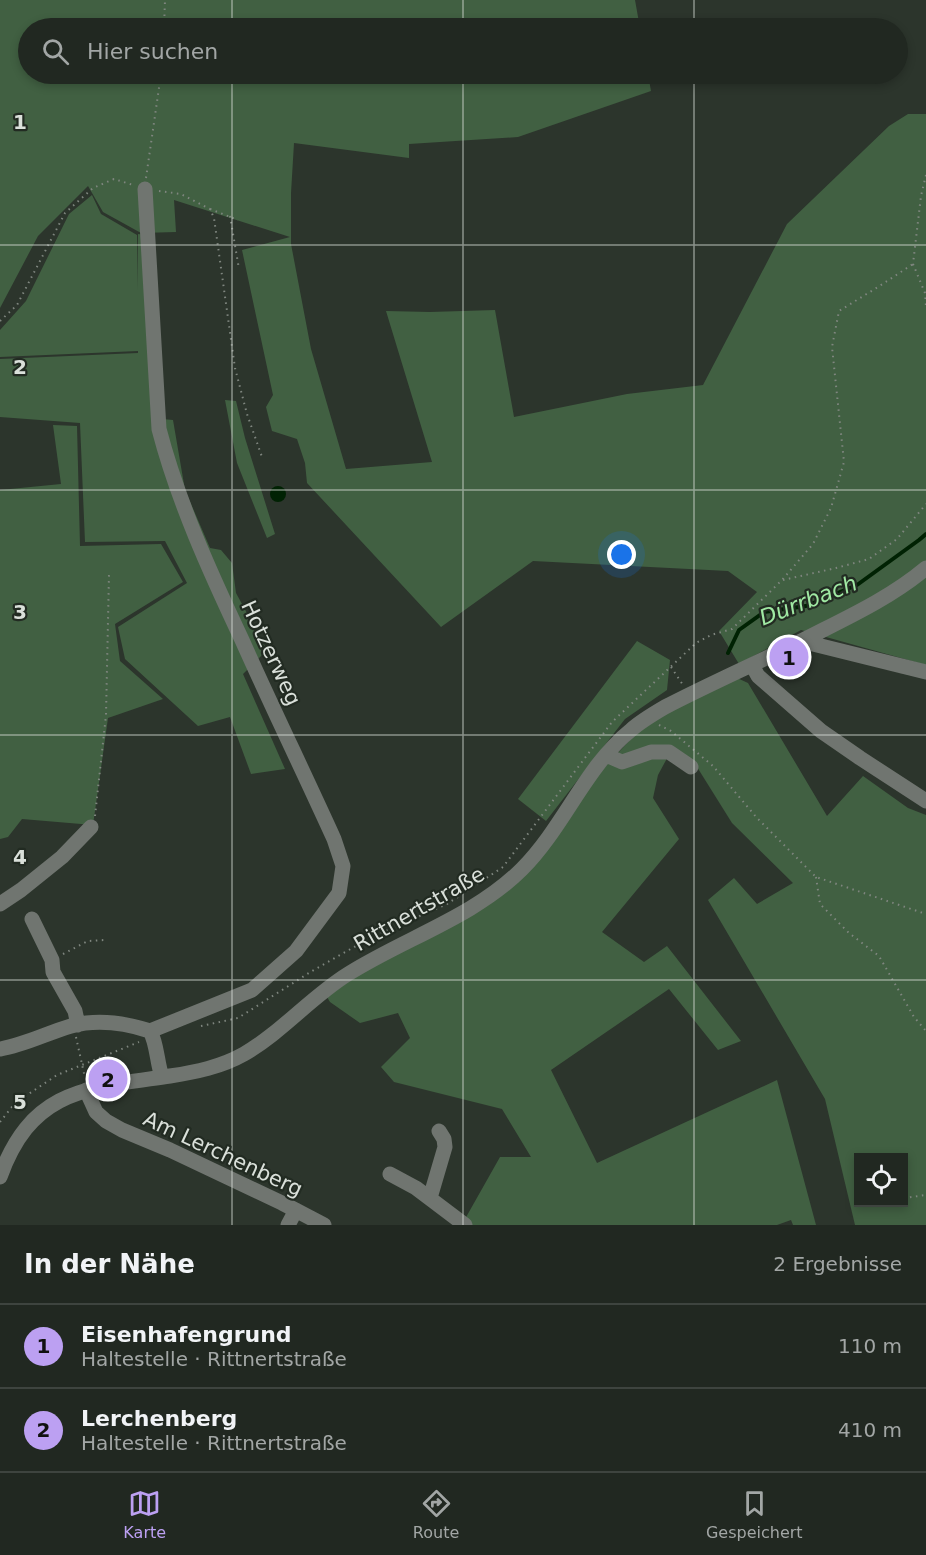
<!DOCTYPE html>
<html lang="de">
<meta charset="utf-8">
<style>
:root{--surface:#212821;--page:#29302a;--text:#f1f3f6;--muted:#a2a6a5;--line:#3e443f;--accent:#bca0f2}
body{margin:0;font-family:"DejaVu Sans",sans-serif;background:var(--page);color:var(--text)}
.controls{position:absolute;right:18px;bottom:18px;display:grid;overflow:hidden;border-radius:0px;box-shadow:0 3px 9px #0003}
.controls button{width:54px;height:54px;display:grid;place-items:center;padding:0;border:0;border-bottom:2px solid var(--line);background:var(--surface);color:var(--text);font:30px sans-serif}
.you{position:absolute;left:622px;top:555px;width:21px;height:21px;margin:-15px;border:4px solid #fff;border-radius:50%;background:#1a73e8;box-shadow:0 0 0 9px #1a73e833}
.badge{display:grid;place-items:center;width:39px;height:39px;border-radius:50%;background:var(--accent);color:#111;font-size:20px;font-weight:700}
.pin{position:absolute;translate:-50% -50%;border:3px solid #fff;box-shadow:0 2px 6px #0006}
.list{margin:0;padding:0;list-style:none}
h2{display:flex;justify-content:space-between;align-items:center;height:78px;margin:0;padding:0 24px;font-size:26px}
h2 small{font-size:20px;font-weight:400;color:var(--muted)}
.list li{display:grid;grid-template-columns:39px 1fr auto;gap:18px;align-items:center;box-sizing:border-box;height:84px;padding:0 24px;border-top:2px solid var(--line)}
.list b{display:block;font-size:22px;white-space:nowrap}
.list p{margin:0;font-size:20px;white-space:nowrap;color:var(--muted)}
.list em{font-size:20px;font-style:normal;color:var(--muted)}
.icon{flex:none;width:33px;height:33px;fill:none;stroke:currentColor;stroke-width:2;stroke-linecap:round;stroke-linejoin:round}
.map{position:relative;flex:none;width:926px;height:1225px;overflow:hidden}
.search{position:absolute;background:var(--surface);box-shadow:0 3px 9px #0003;left:18px;right:18px;top:18px;height:66px;display:flex;align-items:center;gap:15px;box-sizing:border-box;padding:0 21px;border-radius:33px;color:var(--muted);font-size:22px}
.sheet{height:246px;background:var(--surface)}
nav{display:flex;justify-content:space-around;align-items:center;box-sizing:border-box;height:84px;border-top:2px solid var(--line);background:var(--surface);font-size:16px;color:var(--muted)}
nav a{display:grid;justify-items:center;gap:3px}
nav .on{color:var(--accent)}
.map>svg:first-child{display:block}
.green{fill:#416042;fill-rule:evenodd}
.water{fill:#002203}
.lines{fill:none;stroke-linecap:round;stroke-linejoin:round}
.stream{stroke:#002203;stroke-width:4}
.path{stroke:#7f867f;stroke-width:2;stroke-dasharray:1.5 4.5;stroke-linecap:butt}
.minor{stroke:#707570;stroke-width:15}
.grid{fill:none;stroke:#dae0da;stroke-width:1.5;stroke-opacity:0.55}
.labels{text-anchor:middle;stroke-width:4.5;stroke-linejoin:round;paint-order:stroke}
.street-label{font-size:21px;fill:#dae0da;stroke:#222b22}
.water-label{font-size:22px;font-style:italic;fill:#a0e9a3;stroke:#222b22}
.grid-label{font-size:20px;text-anchor:middle;font-weight:bold;fill:#dae0da;stroke:#222b22;stroke-width:4.5;stroke-linejoin:round;paint-order:stroke}
</style>
<div class="map">
<svg width="926" height="1225" viewBox="0 0 926 1225">
<rect width="100%" height="100%" fill="#2c352c"/>
<path class="green" d="M 0,0 L 635,0 L 640,28 L 28,28 L 28,74 L 648,74 L 651,91 L 518,137 L 409,144 L 409,158 L 294,143 L 291,193 L 291,244 L 311,349 L 346,469 L 432,462 L 386,311 L 430,312 L 495,310 L 514,417 L 627,394 L 703,385 L 787,224 L 889,126 L 908,114 L 926,114 L 926,665 L 801,630 L 739,664 L 719,631 L 757,592 L 728,571 L 533,561 L 441,627 L 307,483 L 305,463 L 297,439 L 272,431 L 266,407 L 273,395 L 242,250 L 290,237 L 174,200 L 176,232 L 141,233 L 103,212 L 88,186 L 38,236 L 0,308 Z
M 92,195 L 101,214 L 137,235 L 137,290 L 138,234 L 146,235 L 152,418 L 173,420 L 185,490 L 210,548 L 221,550 L 232,563 L 236,593 L 267,650 L 243,674 L 285,769 L 251,774 L 230,717 L 198,726 L 125,659 L 118,627 L 187,583 L 165,541 L 85,542 L 80,423 L 0,417 L 0,359 L 138,353 L 138,351 L 0,357 L 0,330 L 26,301 L 69,214 Z
M 225,400 L 236,401 L 245,438 L 275,534 L 267,538 L 237,463 Z
M 53,425 L 77,426 L 80,546 L 161,544 L 183,582 L 115,624 L 120,661 L 163,699 L 108,718 L 93,825 L 22,819 L 8,837 L 0,839 L 0,490 L 61,484 Z
M 637,641 L 670,660 L 667,690 L 625,719 L 546,821 L 518,799 Z
M 735,677 L 748,683 L 827,816 L 863,776 L 908,808 L 926,815 L 926,1225 L 855,1225 L 825,1099 L 708,900 L 734,878 L 757,904 L 793,883 L 732,823 L 697,767 L 672,749 L 658,775 L 653,798 L 679,839 L 602,932 L 644,962 L 667,946 L 741,1041 L 718,1050 L 669,989 L 551,1070 L 597,1163 L 777,1080 L 816,1225 L 793,1225 L 791,1220 L 777,1225 L 472,1225 L 465,1219 L 500,1157 L 531,1157 L 502,1109 L 394,1082 L 381,1067 L 410,1038 L 398,1013 L 360,1023 L 330,1002 L 327,997 L 364,971 L 495,899 L 603,769 L 643,726 ZM 858,1158 L 904,1158 L 904,1202 L 858,1202 Z"/>
<path class="water" d="M270 494a8 8 0 1 1 16 0a8 8 0 1 1-16 0Z"/>
<g class="lines">
<path class="stream" d="M 728,653 L 739,630 L 764,612 L 806,606 L 857,585 L 919,540 L 926,534"/>
<path class="path" d="M 164,28 L 165,0
M 926,175 L 921,196 L 913,264 L 925,293 L 926,307
M 146,178 L 161,74
M 159,191 L 181,194 L 210,209 L 214,218 L 235,368 L 247,414 L 262,457
M 210,209 L 238,220
M 230,216 L 239,269
M 0,321 L 17,305 L 65,213 L 93,188 L 114,179 L 133,185
M 783,580 L 836,568 L 869,559 L 897,539 L 926,504
M 671,667 L 683,685
M 659,725 L 671,731 L 713,766 L 757,818 L 816,877 L 926,914
M 95,816 L 106,715 L 109,574
M 816,877 L 820,904 L 849,933 L 879,956 L 914,1017 L 926,1031
M 63,954 L 88,941 L 105,940
M 201,1026 L 238,1018 L 312,971 L 370,938 L 447,904 L 503,867 L 612,722 L 696,643 L 711,635 L 732,629 L 782,580 L 813,544 L 831,508 L 844,462 L 832,347 L 839,311 L 878,287 L 913,264
M 76,1037 L 85,1078
M 0,1122 L 15,1103 L 57,1075 L 139,1042
M 904,1198 L 926,1195"/>
<path class="minor" d="M 145,189 L 159,429 C 178,502 210,572 242,640 C 272,707 304,773 334,839 L 343,866 L 339,893 L 296,951 L 252,990 L 150,1031
M 805,639 L 813,644 L 926,672
M 752,665 L 758,676 L 821,731 L 860,758 L 926,801
M 606,755 L 622,762 L 651,752 L 669,752 L 691,767
M 0,904 L 21,890 L 62,857 L 91,827
M 32,919 L 52,960 L 53,972 L 75,1011 L 78,1025
M 0,1049 C 25,1045 47,1033 71,1026 C 97,1019 125,1023 150,1031 C 157,1043 157,1063 162,1077
M 86,1090 L 96,1112 L 106,1121 L 122,1130 L 170,1150 L 282,1203 L 324,1225
M 390,1174 L 416,1188 L 465,1225
M 0,1177 C 32,1088 88,1088 170,1076 C 196,1072 221,1067 244,1054 C 282,1032 311,997 348,974 C 405,938 474,917 522,869 C 564,827 585,767 631,730 C 641,721 653,714 665,707 C 717,680 771,657 823,630 C 859,612 895,594 926,568
M 430,1198 L 445,1147 L 444,1139 L 439,1131
M 288,1225 L 296,1210"/>
</g>
<path class="grid" d="M 232,0 L 232,28M 463,0 L 463,28M 694,0 L 694,28M 232,74 L 232,1225M 463,74 L 463,1225M 694,74 L 694,1225M 0,245 L 926,245M 0,490 L 926,490M 0,735 L 926,735M 0,980 L 926,980"/>
<g class="labels">
<g class="street-label">
<text transform="translate(271 653) rotate(65)" y="7">Hotzerweg</text>
<text transform="translate(419 909) rotate(-30)" y="7">Rittnertstraße</text>
<text transform="translate(223 1154) rotate(25)" y="7">Am Lerchenberg</text>
</g>
<g class="water-label">
<text transform="translate(808 600) rotate(-21)" y="8">Dürrbach</text>
</g>
</g>
<g class="grid-label">
<text x="20" y="129">1</text>
<text x="20" y="374">2</text>
<text x="20" y="619">3</text>
<text x="20" y="864">4</text>
<text x="20" y="1109">5</text>
</g>
</svg>
<div class="controls">
<button><svg class="icon" aria-label="locate" viewBox="0 0 24 24"><circle cx="12" cy="12" r="6"/><path d="M12 2v4M12 18v4M2 12h4M18 12h4"/></svg></button>
</div>
<div class="you"></div>
<div class="pin badge" style="left:789px;top:657px">1</div>
<div class="pin badge" style="left:108px;top:1079px">2</div>
<div class="search"><svg class="icon" aria-label="search" viewBox="0 0 24 24"><circle cx="10" cy="10" r="6"/><path d="M15 15l6 6"/></svg>Hier suchen</div>
</div>
<section class="sheet">
<h2>In der Nähe<small>2 Ergebnisse</small></h2>
<ul class="list">
<li><span class="badge">1</span><div><b>Eisenhafengrund</b><p>Haltestelle · Rittnertstraße</p></div><em>110 m</em></li>
<li><span class="badge">2</span><div><b>Lerchenberg</b><p>Haltestelle · Rittnertstraße</p></div><em>410 m</em></li>
</ul>
</section>
<nav>
<a class="on"><svg class="icon" aria-label="map" viewBox="0 0 24 24"><path d="M3 6l6-2 6 2 6-2v14l-6 2-6-2-6 2zM9 4v14M15 6v14"/></svg>Karte</a>
<a><svg class="icon" aria-label="directions" viewBox="0 0 24 24"><path d="M12 3l9 9-9 9-9-9zM9 14v-3h6M13 9l2 2-2 2"/></svg>Route</a>
<a><svg class="icon" aria-label="saved" viewBox="0 0 24 24"><path d="M7 4h10v16l-5-4-5 4z"/></svg>Gespeichert</a>
</nav>
